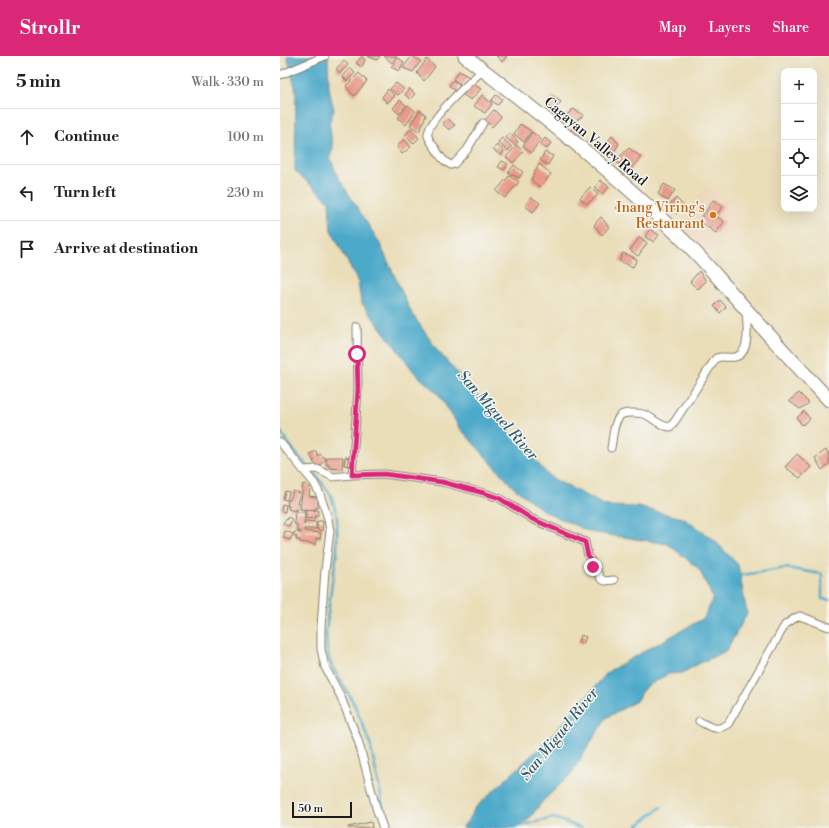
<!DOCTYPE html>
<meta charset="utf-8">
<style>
:root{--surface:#fff;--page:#f6f6f6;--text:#202124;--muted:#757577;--line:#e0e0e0;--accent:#db2777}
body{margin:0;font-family:"Libre Bodoni",serif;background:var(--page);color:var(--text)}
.controls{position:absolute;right:12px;top:12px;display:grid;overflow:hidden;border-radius:8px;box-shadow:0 4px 16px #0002}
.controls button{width:36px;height:36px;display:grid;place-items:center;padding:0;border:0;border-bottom:1px solid var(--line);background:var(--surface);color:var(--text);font:20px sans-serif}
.scale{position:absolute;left:12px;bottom:10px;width:60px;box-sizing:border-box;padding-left:4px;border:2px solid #1c1c1c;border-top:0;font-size:11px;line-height:14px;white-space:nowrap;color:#1c1c1c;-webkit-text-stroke:3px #f6f6f2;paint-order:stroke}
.stop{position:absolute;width:12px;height:12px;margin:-9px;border:3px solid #db2777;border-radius:50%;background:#fff}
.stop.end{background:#db2777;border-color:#fff;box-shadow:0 1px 4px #0008}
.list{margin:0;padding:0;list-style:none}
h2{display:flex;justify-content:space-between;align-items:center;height:52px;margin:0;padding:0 16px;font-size:17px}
h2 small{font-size:13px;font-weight:400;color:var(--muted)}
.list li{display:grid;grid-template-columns:26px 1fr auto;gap:12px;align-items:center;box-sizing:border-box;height:56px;padding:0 16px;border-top:1px solid var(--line)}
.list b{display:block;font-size:15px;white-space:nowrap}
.list em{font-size:13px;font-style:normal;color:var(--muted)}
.icon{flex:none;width:22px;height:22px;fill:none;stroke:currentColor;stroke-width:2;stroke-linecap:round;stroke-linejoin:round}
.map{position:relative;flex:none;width:549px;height:772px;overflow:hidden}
header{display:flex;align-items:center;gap:24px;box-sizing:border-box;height:56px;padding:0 20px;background:var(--accent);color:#fff}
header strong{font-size:19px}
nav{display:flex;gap:22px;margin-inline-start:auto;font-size:14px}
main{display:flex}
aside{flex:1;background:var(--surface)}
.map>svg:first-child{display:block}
.built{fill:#eed7bb}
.water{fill:#4ba9c9;stroke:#346272}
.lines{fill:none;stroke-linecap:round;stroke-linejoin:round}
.stream{stroke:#4ba9c9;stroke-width:2.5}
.building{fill:#ea9988}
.street-casing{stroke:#837d6a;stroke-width:9}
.highway-casing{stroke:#837d6a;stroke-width:15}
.street{stroke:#fff;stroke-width:7}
.highway{stroke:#fff;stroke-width:13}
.route{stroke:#db2777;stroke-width:5}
.food-dot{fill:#e8710a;stroke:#f6f6f2;stroke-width:1.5}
.labels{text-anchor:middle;stroke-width:3;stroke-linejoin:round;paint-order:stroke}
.street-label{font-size:14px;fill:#1c1c1c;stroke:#f6f6f2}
.food-label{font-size:14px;fill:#c56008;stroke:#f6f6f2;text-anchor:end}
.water-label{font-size:15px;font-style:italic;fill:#315b6a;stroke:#f6f6f2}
</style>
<header>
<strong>Strollr</strong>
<nav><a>Map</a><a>Layers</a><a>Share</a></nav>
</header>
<main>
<aside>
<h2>5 min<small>Walk · 330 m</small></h2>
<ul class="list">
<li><svg class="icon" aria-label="ahead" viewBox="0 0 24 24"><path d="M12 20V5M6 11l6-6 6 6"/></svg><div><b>Continue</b></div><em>100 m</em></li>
<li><svg class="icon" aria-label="left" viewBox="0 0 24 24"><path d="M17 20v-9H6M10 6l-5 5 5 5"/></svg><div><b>Turn left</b></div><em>230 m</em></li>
<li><svg class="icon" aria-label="arrive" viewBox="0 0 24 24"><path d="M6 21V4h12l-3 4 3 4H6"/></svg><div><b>Arrive at destination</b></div></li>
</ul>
</aside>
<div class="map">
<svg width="549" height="772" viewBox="0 0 549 772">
<rect width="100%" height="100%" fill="#f6f6f2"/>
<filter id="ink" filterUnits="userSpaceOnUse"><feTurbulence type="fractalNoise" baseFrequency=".025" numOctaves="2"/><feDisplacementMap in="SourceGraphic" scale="8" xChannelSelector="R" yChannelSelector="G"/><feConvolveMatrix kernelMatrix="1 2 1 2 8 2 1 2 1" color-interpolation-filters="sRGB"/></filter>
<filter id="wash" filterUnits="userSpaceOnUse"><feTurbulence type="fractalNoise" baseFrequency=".012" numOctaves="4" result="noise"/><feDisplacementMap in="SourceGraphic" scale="16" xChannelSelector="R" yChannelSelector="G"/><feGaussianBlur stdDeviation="0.9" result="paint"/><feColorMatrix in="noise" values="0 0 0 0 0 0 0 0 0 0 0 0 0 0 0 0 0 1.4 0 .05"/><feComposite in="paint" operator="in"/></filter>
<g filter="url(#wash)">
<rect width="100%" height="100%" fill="#eadeb9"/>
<path class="built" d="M 425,130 L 463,149 L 449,186 L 432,197 L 401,169 Z"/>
<path class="water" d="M 7,0 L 48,0 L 49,33 L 54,54 L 49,67 L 53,92 L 50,101 L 58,121 L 99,186 L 131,256 L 157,294 L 270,421 L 326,450 L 358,451 L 403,462 L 434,484 L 458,509 L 467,558 L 446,595 L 422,606 L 402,617 L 388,618 L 364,632 L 358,644 L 326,662 L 291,718 L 262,746 L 248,764 L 232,772 L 182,772 L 192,759 L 194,753 L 267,685 L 329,615 L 424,562 L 433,542 L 419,513 L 388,488 L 310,476 L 264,455 L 233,431 L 179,371 L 159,339 L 135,317 L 81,246 L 78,226 L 51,174 L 49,145 L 15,115 L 16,35 Z"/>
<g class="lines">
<path class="stream" d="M 0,375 L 14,395 L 29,412
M 33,415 L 51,439 L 57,460 L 57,497 L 52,526 L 48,557 L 46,577 L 47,593 L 51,609 L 64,630 L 75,650 L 90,687 L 102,745 L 110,772
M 457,520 L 506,512 L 542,518 L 542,543 L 549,544
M 235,772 L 235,771 L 274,762 L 301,772
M 353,772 L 357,770 L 381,751"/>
</g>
<g id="blocks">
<path class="building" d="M 82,0 L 85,4 L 82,11 L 76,7 Z
M 87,0 L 100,0 L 97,4 Z
M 104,0 L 117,0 L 112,7 Z
M 132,0 L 141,5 L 133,16 L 123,12 Z
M 216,0 L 227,0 L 222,6 Z
M 118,2 L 124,6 L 119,15 L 111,11 Z
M 147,3 L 155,11 L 144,25 L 137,17 Z
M 64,4 L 68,9 L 60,17 L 56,13 Z
M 70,12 L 75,17 L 67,25 L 63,21 Z
M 179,15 L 189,21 L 182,29 L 173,23 Z
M 79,17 L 87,25 L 74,40 L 66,30 Z
M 173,24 L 180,30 L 176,35 L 169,30 Z
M 116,27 L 124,33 L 118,39 L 110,33 Z
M 191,27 L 201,33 L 191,44 L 182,38 Z
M 129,32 L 135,38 L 130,43 L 125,39 Z
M 108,33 L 115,40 L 107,47 L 102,41 Z
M 202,39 L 212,48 L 205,57 L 194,50 Z
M 216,39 L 222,43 L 218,49 L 211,45 Z
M 273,40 L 281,46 L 274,54 L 266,48 Z
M 120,44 L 126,49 L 119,58 L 113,52 Z
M 128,49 L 135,55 L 126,69 L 118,62 Z
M 293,53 L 304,59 L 293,67 L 285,61 Z
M 140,54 L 146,59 L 139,76 L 130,69 Z
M 214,54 L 221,61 L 212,71 L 205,64 Z
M 168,63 L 175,69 L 169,74 L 163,68 Z
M 296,66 L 303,72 L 298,81 L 291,74 Z
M 240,68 L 251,75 L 244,86 L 234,78 Z
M 131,73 L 139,82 L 133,88 L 125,79 Z
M 252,76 L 261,83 L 251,97 L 243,90 Z
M 230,77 L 238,86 L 235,89 L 226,82 Z
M 332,80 L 339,88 L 330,102 L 320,95 Z
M 222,82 L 232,91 L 227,95 L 218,86 Z
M 265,82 L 271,87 L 267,93 L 260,89 Z
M 124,83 L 131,91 L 122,98 L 117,91 Z
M 217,89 L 224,95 L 221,100 L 213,93 Z
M 237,89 L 243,96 L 233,107 L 226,101 Z
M 349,92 L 361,101 L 348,117 L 335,105 Z
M 265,96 L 273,100 L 268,109 L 260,104 Z
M 222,105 L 228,108 L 224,114 L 218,111 Z
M 259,108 L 271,118 L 260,131 L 251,124 Z
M 234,109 L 243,116 L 239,122 L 228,117 Z
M 229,120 L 239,126 L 225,142 L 216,135 Z
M 320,124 L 329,131 L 322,138 L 315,132 Z
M 384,128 L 395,134 L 388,145 L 378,138 Z
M 310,131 L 318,139 L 307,148 L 300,142 Z
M 251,141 L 260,147 L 253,156 L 245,150 Z
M 396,142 L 405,151 L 396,158 L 389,149 Z
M 433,144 L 443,150 L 436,160 L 444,166 L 436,177 L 419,165 Z
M 341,147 L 346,150 L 343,155 L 336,152 Z
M 321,161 L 329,171 L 322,179 L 314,169 Z
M 370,173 L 379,179 L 374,186 L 365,181 Z
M 360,181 L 367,187 L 358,200 L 350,194 Z
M 343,197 L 357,203 L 353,211 L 339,205 Z
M 419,215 L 426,225 L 418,233 L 410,226 Z
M 440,244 L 446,251 L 440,257 L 434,250 Z
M 519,337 L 529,347 L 520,353 L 509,345 Z
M 524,355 L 530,363 L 522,369 L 517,362 Z
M 546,394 L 549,398 L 549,408 L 542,414 L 535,402 Z
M 36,395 L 38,400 L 40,398 L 46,403 L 39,411 L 33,406 L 35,404 L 33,405 L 30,398 Z
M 517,398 L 531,411 L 520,422 L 505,411 Z
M 47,401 L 63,401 L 62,413 L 49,412 L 49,409 L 46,409 Z
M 65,401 L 69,402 L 69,410 L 64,409 Z
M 23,428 L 27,429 L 27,430 L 30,431 L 29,440 L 36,441 L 36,442 L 38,442 L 38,452 L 35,452 L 35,454 L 20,453 Z
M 5,435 L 9,436 L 7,444 L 3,443 Z
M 13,435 L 20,437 L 17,447 L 19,447 L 17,454 L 15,453 L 15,455 L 8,453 L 9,450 L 7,450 L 8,444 L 10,444 Z
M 2,448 L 6,449 L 5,456 L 1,455 Z
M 26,454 L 38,454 L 38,460 L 35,460 L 35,462 L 26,463 Z
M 15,456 L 25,456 L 24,469 L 25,465 L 36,466 L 36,473 L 24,473 L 24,475 L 41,477 L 40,483 L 36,482 L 36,488 L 20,486 L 20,484 L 16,484 L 17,480 L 14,480 L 14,476 L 21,477 L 21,475 L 17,475 L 17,468 L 14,468 Z
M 8,461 L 12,463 L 9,470 L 3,468 L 5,464 L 7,464 Z
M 37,465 L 43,465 L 42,475 L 37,474 Z
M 5,475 L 13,478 L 10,484 L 3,482 Z
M 301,579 L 306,581 L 303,588 L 298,586 Z
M 91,766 L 92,772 L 68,772 L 68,771 Z"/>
</g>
</g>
<g filter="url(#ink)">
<use href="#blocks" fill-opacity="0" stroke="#837d6a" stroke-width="1"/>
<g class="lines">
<g class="street-casing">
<path id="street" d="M 203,14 C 192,24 145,66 148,80 C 149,84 153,89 156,93 C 159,99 164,106 171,109 L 174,108 L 187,94 L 203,67
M 0,19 L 45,0
M 0,386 L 34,427 L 39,436 L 43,447 L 48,463 L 50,475 L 45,514 L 41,571 L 41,593 L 45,611 L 60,639 L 78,684 L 97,755 L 103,772
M 331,392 C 333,383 333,362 343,358 C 346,357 350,357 353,357 C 358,357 363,357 368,360 C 375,364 382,371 390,371 L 395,365 L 436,302 C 442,300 448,302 455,301 C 471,298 467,268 466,256
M 23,414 L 37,413 L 53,421 L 72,419 L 104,418 L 162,426 L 204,437 L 219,442 L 252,463 L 305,486 L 308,500 L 321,523 L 325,525 L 334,524
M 72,419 L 78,333 L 77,271
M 419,665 C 431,671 435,676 448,668 L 505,569 L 515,562 L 520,560 L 549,571"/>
</g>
<g class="highway-casing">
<path id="highway" d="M 185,0 C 260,58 335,116 402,183 C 421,201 438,222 455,241 C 486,276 517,310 549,344"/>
</g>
<use href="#street" class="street"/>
<use href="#highway" class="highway"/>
</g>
</g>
<g class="lines" filter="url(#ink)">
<path class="route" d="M 77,298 L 78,333 L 72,419 L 104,418 L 162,426 L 204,437 L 219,442 L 252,463 L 305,486 L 308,500 L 313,511"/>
</g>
<circle class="food-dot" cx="433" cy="159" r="4"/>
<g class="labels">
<g class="street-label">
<text transform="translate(316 85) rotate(40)" y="5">Cagayan Valley Road</text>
</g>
<g class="food-label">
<text x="425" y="156">Inang Viring's<tspan x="425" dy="16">Restaurant</tspan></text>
</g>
<g class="water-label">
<text transform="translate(218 359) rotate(49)" y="5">San Miguel River</text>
<text transform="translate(279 678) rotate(-51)" y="5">San Miguel River</text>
</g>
</g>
</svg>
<div class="controls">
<button>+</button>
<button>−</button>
<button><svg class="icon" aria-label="locate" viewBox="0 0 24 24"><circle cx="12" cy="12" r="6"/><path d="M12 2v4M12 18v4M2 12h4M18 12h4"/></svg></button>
<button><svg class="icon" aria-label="layers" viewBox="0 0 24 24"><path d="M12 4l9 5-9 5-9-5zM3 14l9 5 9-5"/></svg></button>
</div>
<div class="scale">50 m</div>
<div class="stop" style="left:77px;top:298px"></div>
<div class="stop end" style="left:313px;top:511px"></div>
</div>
</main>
